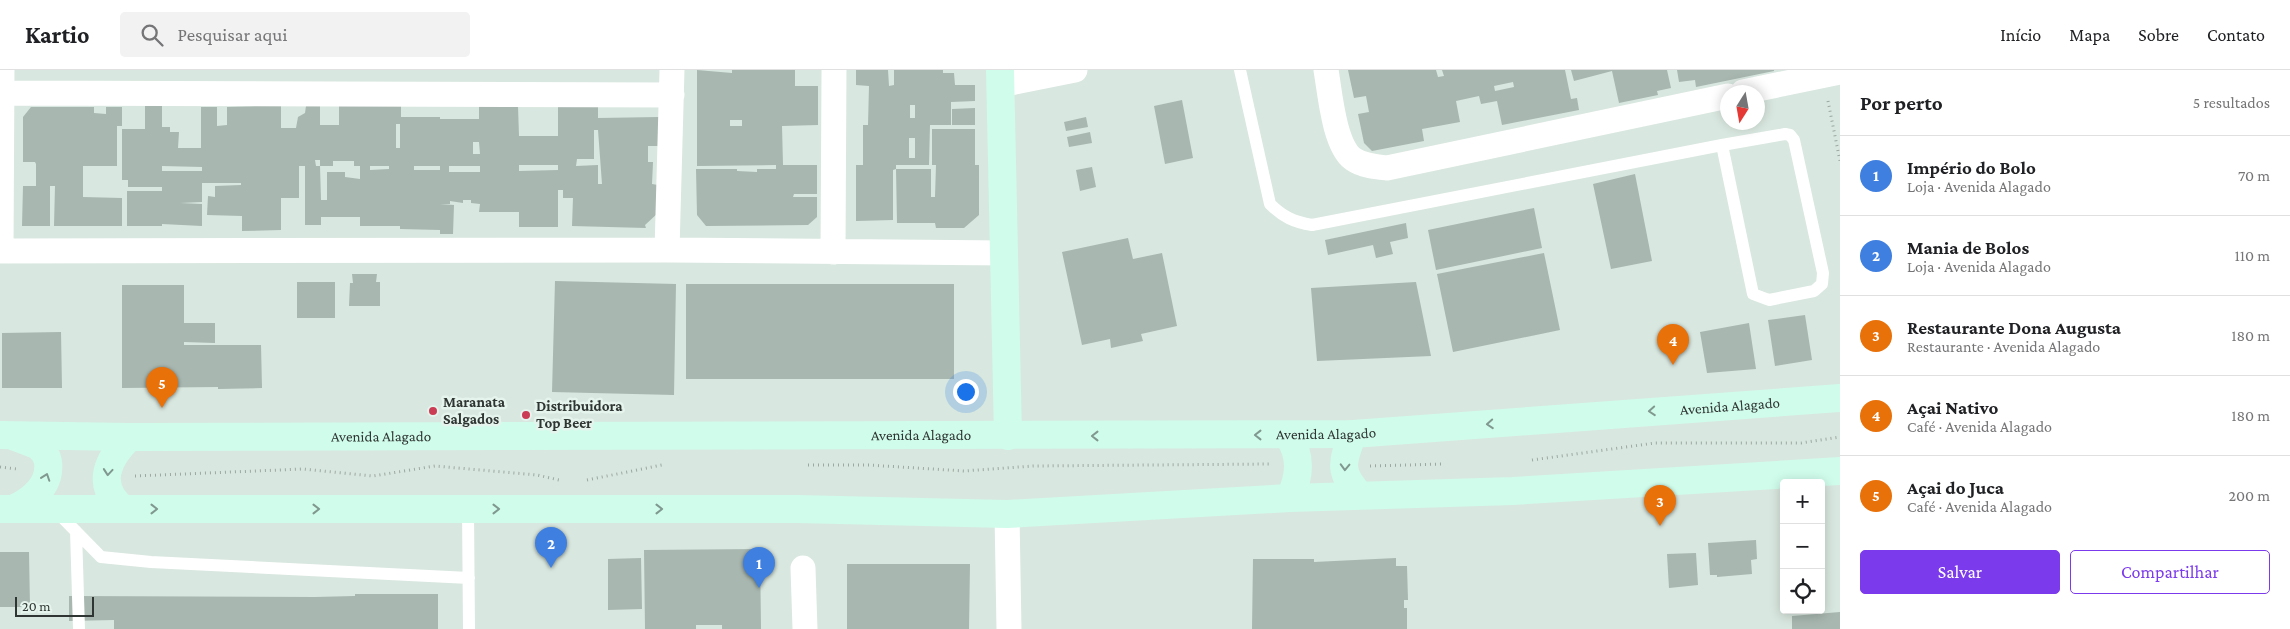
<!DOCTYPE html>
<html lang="pt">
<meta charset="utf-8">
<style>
:root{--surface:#fff;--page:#f2f2f2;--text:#202124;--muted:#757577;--line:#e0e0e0;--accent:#7c3aed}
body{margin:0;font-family:"Crimson Pro",serif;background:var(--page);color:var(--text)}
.controls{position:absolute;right:15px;bottom:15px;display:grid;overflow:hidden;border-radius:5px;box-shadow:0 2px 12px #0003}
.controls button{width:45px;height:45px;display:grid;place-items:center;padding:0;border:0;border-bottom:1px solid var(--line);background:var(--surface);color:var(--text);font:25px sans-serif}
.compass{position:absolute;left:1720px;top:15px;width:45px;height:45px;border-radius:50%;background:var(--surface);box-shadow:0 2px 12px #0003;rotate:191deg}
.scale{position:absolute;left:15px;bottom:12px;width:79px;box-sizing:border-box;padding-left:5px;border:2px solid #2f3532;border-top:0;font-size:14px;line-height:18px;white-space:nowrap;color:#2f3532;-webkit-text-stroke:4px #e5f4ed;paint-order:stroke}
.you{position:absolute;left:965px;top:321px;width:18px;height:18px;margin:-12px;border:4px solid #fff;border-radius:50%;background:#1a73e8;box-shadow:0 0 0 8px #1a73e833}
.badge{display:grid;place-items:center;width:32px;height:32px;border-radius:50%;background:var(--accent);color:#fff;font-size:16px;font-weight:700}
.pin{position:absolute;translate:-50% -41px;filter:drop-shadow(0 1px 2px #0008)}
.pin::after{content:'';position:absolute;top:26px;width:18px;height:15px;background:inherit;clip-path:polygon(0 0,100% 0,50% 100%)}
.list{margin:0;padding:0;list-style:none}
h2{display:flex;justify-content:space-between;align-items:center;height:65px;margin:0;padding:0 20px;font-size:21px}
h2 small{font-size:16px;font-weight:400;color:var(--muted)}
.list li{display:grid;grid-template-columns:32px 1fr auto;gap:15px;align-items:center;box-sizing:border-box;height:80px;padding:0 20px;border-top:1px solid var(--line)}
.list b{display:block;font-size:19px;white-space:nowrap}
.list p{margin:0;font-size:16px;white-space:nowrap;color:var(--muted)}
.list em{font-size:16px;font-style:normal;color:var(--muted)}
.actions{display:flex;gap:10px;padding:15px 20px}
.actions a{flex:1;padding:11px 0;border:1px solid var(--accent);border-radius:5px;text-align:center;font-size:18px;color:var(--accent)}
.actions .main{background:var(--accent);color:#fff}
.icon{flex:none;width:28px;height:28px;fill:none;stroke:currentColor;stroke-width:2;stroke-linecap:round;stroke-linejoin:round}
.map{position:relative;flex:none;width:1840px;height:559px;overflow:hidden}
header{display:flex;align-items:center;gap:30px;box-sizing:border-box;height:70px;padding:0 25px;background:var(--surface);border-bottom:1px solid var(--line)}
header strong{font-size:24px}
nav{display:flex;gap:28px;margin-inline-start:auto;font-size:18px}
.search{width:350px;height:45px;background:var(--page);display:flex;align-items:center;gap:12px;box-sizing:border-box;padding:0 18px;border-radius:5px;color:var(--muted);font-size:19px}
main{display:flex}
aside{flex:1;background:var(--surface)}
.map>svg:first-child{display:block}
.building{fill:#a8b7b0;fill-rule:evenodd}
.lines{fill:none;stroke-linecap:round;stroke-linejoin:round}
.path{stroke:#9ca8a2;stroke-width:3;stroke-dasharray:1 4;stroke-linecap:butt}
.lane{stroke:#fff;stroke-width:12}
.street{stroke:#fff;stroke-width:25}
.secondary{stroke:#d0fcec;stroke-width:28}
.oneway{stroke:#80988f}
.poi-dot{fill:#cb3b53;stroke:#e5f4ed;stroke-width:2}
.labels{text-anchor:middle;stroke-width:5;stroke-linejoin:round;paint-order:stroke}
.poi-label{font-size:15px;font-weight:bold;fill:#2f3532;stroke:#e5f4ed;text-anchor:start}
.street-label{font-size:15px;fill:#2f3532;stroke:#e5f4ed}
</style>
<header>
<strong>Kartio</strong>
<div class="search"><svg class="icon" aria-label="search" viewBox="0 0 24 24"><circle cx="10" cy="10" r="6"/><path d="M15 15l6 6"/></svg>Pesquisar aqui</div>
<nav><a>Início</a><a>Mapa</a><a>Sobre</a><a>Contato</a></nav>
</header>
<main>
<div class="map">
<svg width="1840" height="559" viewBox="0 0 1840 559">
<rect width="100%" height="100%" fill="#d8e7df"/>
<path class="building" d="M 697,0 L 732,3 L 732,0 L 795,0 L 795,16 L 818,16 L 818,55 L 782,56 L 783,95 L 817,95 L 817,124 L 794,124 L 793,127 L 817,127 L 817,147 L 808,155 L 706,156 L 697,145 L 696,99 L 737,99 L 737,101 L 757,102 L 757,99 L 776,99 L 776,95 L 697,96 ZM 730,50 L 742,50 L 742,56 L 730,56 Z
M 856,0 L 888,0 L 889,16 L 894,15 L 894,0 L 943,0 L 943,3 L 954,3 L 955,15 L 975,15 L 975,31 L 951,32 L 951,55 L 930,55 L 929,95 L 896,95 L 896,99 L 893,100 L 893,150 L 856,151 L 856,95 L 863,95 L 863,55 L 868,55 L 869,16 L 856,15 ZM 910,35 L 915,35 L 915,48 L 910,48 ZM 909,68 L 915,68 L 915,88 L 909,88 Z
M 1348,0 L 1436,0 L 1438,7 L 1444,6 L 1442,0 L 1565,0 L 1571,29 L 1577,28 L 1579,40 L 1502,55 L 1497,31 L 1481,34 L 1479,26 L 1456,31 L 1460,52 L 1422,59 L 1424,71 L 1372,81 L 1364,73 L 1358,44 L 1369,42 L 1366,26 L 1354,28 ZM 1513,12 L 1514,17 L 1495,21 L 1494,16 Z
M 1571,0 L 1667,0 L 1671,18 L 1657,21 L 1658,25 L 1619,33 L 1612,1 L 1574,11 Z
M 1677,0 L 1774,0 L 1774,1 L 1696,17 L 1695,10 L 1679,12 Z
M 1182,30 L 1193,88 L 1165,94 L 1154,36 Z
M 401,34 L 401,47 L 440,47 L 440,49 L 479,49 L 479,36 L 518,36 L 519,66 L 558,66 L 558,34 L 598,34 L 598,48 L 659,47 L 660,76 L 648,76 L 648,92 L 653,92 L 652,114 L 658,115 L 658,143 L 645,155 L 646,158 L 572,156 L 573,128 L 563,128 L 563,120 L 558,120 L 558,157 L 519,157 L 519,142 L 479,142 L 480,134 L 471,133 L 471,130 L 463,130 L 463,133 L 450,131 L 450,134 L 440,134 L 454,135 L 453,164 L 440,164 L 440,160 L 400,159 L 400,156 L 360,156 L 360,147 L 321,147 L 321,155 L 305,155 L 305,96 L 299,96 L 299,128 L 281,128 L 281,160 L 242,161 L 242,146 L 207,145 L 208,126 L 215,127 L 215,116 L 241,115 L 241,113 L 202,113 L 202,132 L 180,133 L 202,134 L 202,156 L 162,154 L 162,156 L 127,156 L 127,121 L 162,121 L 162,117 L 128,117 L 128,110 L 122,110 L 122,59 L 145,59 L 145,36 L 162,36 L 162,57 L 170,57 L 170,62 L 179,62 L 178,78 L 201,78 L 201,37 L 217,37 L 217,56 L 227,55 L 227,37 L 281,35 L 281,58 L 296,58 L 298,47 L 305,43 L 306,36 L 320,36 L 320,55 L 339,55 L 339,35 ZM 396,54 L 400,54 L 400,78 L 396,78 ZM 594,60 L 598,60 L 602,114 L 598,114 L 598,95 L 576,96 L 577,89 L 594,89 ZM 473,72 L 479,72 L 480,84 L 473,84 ZM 315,90 L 320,90 L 320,96 L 333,96 L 333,91 L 354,91 L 354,96 L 360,96 L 360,109 L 345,107 L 345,102 L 327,102 L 327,130 L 321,130 L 320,96 L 316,96 ZM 519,95 L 558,95 L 558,100 L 519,101 ZM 162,96 L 202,97 L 202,101 L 162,101 ZM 370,96 L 389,96 L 389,99 L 370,100 ZM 414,96 L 440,96 L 440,100 L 414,100 ZM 449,96 L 480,96 L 480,102 L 449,102 Z
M 31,37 L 94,37 L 94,43 L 106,44 L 106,37 L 122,37 L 122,56 L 117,56 L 117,96 L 83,96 L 83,127 L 122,128 L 122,156 L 54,156 L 55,116 L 50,116 L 50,156 L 22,156 L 23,116 L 36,116 L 36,94 L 35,92 L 23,92 L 23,47 Z
M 975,38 L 975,55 L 952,55 L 952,39 Z
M 1086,47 L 1088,57 L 1066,61 L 1064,52 Z
M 932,59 L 975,59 L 975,95 L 979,95 L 979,145 L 964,158 L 936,158 L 935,153 L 897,153 L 896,99 L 931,99 L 931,127 L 935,127 L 936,95 L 932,95 Z
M 1090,62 L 1092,73 L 1069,77 L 1067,67 Z
M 1092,97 L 1096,117 L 1080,121 L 1076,100 Z
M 1635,104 L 1652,191 L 1611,199 L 1593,114 Z
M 1534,138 L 1542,178 L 1436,200 L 1428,160 Z
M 1406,153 L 1408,168 L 1390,172 L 1393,184 L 1376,188 L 1373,175 L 1328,185 L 1325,170 Z
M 1128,168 L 1133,189 L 1162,183 L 1177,256 L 1141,264 L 1143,271 L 1111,278 L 1110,269 L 1082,275 L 1062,182 Z
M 1544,183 L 1560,260 L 1453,282 L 1437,204 Z
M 352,204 L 377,204 L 376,212 L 380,212 L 380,236 L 349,236 L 350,213 L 353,213 Z
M 555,211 L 676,214 L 674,325 L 552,322 Z
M 297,212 L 335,212 L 335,248 L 297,248 Z
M 1416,212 L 1431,286 L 1317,291 L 1311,218 Z
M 686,214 L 954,214 L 954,309 L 686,309 Z
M 122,215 L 184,215 L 184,253 L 215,253 L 215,273 L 184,272 L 184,275 L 261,275 L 262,318 L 218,319 L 218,317 L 122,318 Z
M 1805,245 L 1812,290 L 1775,296 L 1768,250 Z
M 1749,253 L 1756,299 L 1707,303 L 1700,262 Z
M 61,262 L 62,318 L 2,318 L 2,263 Z
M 1756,470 L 1757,489 L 1751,490 L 1752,504 L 1717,507 L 1717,505 L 1710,505 L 1708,473 Z
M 760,479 L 761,559 L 722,559 L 722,555 L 696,555 L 696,559 L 645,559 L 644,480 Z
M 0,482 L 29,482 L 30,537 L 0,537 Z
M 1696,483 L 1698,515 L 1669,518 L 1667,484 Z
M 641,488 L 642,539 L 608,540 L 608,489 Z
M 1396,488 L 1396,496 L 1407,496 L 1408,530 L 1404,530 L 1404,538 L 1407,538 L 1407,559 L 1252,559 L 1253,489 L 1314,489 L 1314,492 Z
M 847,494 L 970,494 L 969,559 L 847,559 Z
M 355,524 L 438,524 L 438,559 L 114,559 L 114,550 L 69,551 L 69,526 L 315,527 L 355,526 Z
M 1840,542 L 1840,559 L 1792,559 L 1792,546 Z"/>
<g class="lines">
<path class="path" d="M 1828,31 L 1840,91
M 1532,390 L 1655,373 L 1801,373 L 1840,367
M 808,395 L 869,395 L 964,401 L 1033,396 L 1271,394
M 1370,396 L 1443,394
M 0,397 L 17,399
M 135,406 L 303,399 L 373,406 L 435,396 L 537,405 L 559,410
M 587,410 L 662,395"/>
<path class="lane" d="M 1240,0 L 1270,134 C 1283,147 1294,152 1312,155 L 1722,75 L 1785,64 L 1790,65 L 1794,70 L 1823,203 L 1822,214 L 1814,221 L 1769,230 L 1753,224 L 1722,75
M 468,439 L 469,559
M 56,441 L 101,487 L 151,492 L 469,508
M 76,461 L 79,559"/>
<path class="street" d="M 1326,0 C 1330,23 1334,75 1353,89 C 1363,96 1376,97 1387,98 L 1728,26
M 1000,15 L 1075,0
M 1743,22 L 1840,2
M 1,23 L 672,25
M 667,180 L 672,0
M 0,181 L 667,180 L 1005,183
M 1,181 L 2,0
M 833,182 L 834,0
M 1007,444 L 1009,559
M 803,498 L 805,559"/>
<g class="secondary">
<path d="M 1000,0 L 1008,366"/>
<path d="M 1353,364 C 1342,391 1338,403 1360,425"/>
<path id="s1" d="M 0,365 L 130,367 L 1353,364 L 1840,328"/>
<path d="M 1288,365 C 1302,387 1300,405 1290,428"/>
<path d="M 0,439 L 797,439 L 1007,444 L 1290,428 L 1513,421 L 1840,401"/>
<path d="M 13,439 C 32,430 51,416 48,392 C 47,386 43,380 38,376 C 31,372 22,370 15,367"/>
<path d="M 123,439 C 95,415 107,389 130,367"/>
</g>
</g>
<defs><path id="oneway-chevron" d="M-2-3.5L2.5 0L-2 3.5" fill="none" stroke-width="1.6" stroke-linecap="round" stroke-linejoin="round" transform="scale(1.25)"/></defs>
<g class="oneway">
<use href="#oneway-chevron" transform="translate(1652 341) rotate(176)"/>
<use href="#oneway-chevron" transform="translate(1490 354) rotate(176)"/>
<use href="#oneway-chevron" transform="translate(1258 365) rotate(180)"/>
<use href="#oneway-chevron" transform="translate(1095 366) rotate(180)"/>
<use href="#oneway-chevron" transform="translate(1345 397) rotate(92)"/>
<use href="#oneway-chevron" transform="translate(108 402) rotate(95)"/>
<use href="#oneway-chevron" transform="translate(46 407) rotate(-71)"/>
<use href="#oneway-chevron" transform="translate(154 439)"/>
<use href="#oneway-chevron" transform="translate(316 439)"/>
<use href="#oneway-chevron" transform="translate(496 439)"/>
<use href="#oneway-chevron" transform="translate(659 439)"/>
</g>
<g class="poi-dot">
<circle cx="433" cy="341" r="5"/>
<circle cx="526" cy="345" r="5"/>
</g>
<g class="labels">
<g class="poi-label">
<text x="443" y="337">Maranata<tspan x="443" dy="17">Salgados</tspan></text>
<text x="536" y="341">Distribuidora<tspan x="536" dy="17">Top Beer</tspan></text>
</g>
<g class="street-label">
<text dy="5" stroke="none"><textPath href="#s1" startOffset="1731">Avenida Alagado</textPath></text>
<text dy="5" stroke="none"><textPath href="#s1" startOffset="1326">Avenida Alagado</textPath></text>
<text dy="5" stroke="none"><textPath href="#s1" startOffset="921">Avenida Alagado</textPath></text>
<text dy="5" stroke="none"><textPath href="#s1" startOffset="381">Avenida Alagado</textPath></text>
</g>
</g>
</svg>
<div class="controls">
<button>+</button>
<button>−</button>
<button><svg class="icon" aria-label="locate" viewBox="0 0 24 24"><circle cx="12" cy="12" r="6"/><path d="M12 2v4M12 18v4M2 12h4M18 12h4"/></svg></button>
</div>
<svg class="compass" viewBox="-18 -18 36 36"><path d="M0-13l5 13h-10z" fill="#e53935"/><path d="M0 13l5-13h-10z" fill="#757577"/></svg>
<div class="scale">20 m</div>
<div class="you"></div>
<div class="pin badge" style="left:759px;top:518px;background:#3f7fe0">1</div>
<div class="pin badge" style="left:551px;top:498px;background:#3f7fe0">2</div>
<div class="pin badge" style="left:1660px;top:456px;background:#e8710a">3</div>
<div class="pin badge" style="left:1673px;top:295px;background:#e8710a">4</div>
<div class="pin badge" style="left:162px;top:338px;background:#e8710a">5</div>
</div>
<aside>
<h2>Por perto<small>5 resultados</small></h2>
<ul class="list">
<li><span class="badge" style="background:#3f7fe0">1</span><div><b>Império do Bolo</b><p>Loja · Avenida Alagado</p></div><em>70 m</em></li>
<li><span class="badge" style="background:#3f7fe0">2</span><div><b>Mania de Bolos</b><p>Loja · Avenida Alagado</p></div><em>110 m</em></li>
<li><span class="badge" style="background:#e8710a">3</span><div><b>Restaurante Dona Augusta</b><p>Restaurante · Avenida Alagado</p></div><em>180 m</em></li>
<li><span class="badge" style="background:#e8710a">4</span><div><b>Açai Nativo</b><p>Café · Avenida Alagado</p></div><em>180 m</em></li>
<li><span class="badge" style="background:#e8710a">5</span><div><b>Açai do Juca</b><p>Café · Avenida Alagado</p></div><em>200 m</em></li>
</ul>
<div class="actions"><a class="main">Salvar</a><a>Compartilhar</a></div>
</aside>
</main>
